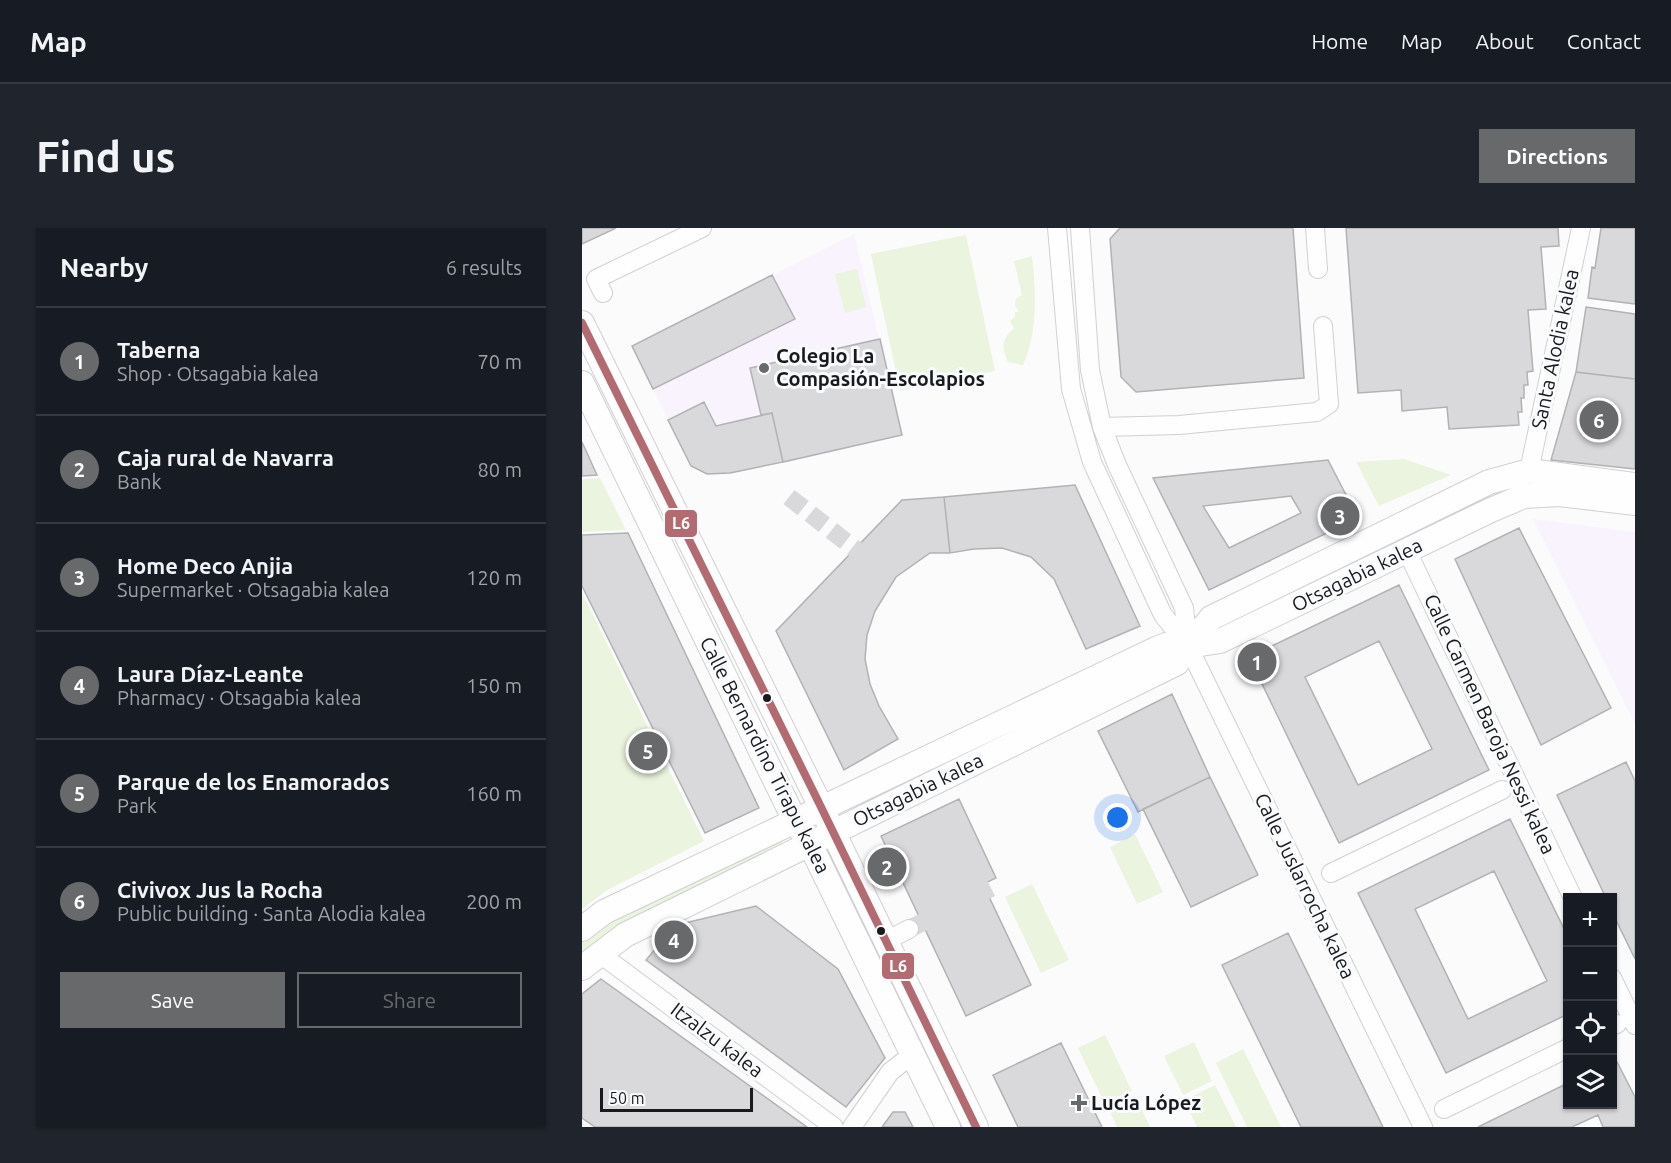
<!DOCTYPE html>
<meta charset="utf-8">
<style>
:root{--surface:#171b24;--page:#20242c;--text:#f1f3f6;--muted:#9ea1a6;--line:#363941;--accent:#67696b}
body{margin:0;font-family:Ubuntu,sans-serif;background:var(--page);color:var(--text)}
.controls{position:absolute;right:18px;bottom:18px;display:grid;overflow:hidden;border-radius:0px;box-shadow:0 2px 4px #0004}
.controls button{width:54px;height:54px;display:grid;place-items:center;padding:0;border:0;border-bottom:2px solid var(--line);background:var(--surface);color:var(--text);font:30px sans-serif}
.scale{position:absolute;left:18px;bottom:15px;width:153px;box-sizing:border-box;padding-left:6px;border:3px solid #181a1d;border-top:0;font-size:16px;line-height:21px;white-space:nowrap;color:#181a1d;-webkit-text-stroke:4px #fafbfd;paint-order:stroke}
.you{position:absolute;left:536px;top:590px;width:21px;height:21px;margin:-15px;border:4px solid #fff;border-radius:50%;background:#1a73e8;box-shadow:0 0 0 9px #1a73e833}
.badge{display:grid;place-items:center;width:39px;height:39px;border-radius:50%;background:var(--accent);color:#fff;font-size:20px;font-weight:700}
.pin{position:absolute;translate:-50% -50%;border:3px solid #fff;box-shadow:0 2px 6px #0006}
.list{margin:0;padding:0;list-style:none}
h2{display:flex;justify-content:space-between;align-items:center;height:78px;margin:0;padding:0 24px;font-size:26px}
h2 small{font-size:20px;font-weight:400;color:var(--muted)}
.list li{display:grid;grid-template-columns:39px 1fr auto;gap:18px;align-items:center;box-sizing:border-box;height:108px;padding:0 24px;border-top:2px solid var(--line)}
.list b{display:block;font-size:22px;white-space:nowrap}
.list p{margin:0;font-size:20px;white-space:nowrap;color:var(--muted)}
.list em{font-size:20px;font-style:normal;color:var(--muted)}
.actions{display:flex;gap:12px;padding:18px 24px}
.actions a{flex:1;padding:14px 0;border:2px solid var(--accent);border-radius:0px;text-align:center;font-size:21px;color:var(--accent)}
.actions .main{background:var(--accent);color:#fff}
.icon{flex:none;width:33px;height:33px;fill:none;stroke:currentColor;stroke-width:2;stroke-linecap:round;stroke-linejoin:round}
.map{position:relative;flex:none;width:1053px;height:899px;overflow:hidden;border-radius:0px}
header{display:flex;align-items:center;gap:36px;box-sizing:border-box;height:84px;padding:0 30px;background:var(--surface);border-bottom:2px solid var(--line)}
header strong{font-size:28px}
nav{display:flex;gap:33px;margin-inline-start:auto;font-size:21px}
.intro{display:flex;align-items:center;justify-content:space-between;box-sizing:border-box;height:144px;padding:0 36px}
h1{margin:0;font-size:42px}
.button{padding:15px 27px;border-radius:0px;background:var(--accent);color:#fff;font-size:21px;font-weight:700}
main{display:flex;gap:36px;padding:0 36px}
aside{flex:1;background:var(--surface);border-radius:0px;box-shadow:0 2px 4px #0004}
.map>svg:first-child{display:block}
.education{fill:#f9f3fd}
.green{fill:#eaf4df}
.building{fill:#d9d9dc;stroke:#b1b2b4;stroke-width:1.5;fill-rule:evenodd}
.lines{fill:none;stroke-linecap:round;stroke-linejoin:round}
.street-tunnel{stroke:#d9d9db;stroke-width:18;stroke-dasharray:18 9;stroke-linecap:butt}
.street-casing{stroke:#cfd0d2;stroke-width:20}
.secondary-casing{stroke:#cfd0d2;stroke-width:26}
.street{stroke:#fefeff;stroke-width:18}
.secondary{stroke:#fefeff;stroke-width:24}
.bus-1-casing{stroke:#fafbfd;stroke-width:12}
.bus-1{stroke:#b26b70;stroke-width:8}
.poi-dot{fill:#67696b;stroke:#fafbfd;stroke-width:2}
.bus-dot{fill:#181a1d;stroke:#fafbfd;stroke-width:2}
.labels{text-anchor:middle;stroke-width:6;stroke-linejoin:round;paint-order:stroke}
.street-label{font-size:20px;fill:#181a1d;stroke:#fafbfd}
.poi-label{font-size:20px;font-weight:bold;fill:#181a1d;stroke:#fafbfd;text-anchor:start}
.line-badge{stroke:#fafbfd;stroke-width:2}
.badge-label{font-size:16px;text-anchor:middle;font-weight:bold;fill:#fff}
</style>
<header>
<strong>Map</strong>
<nav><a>Home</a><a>Map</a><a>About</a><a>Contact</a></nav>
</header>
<div class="intro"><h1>Find us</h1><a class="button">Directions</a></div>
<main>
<aside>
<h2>Nearby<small>6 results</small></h2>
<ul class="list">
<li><span class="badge">1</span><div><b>Taberna</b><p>Shop · Otsagabia kalea</p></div><em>70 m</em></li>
<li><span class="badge">2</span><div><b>Caja rural de Navarra</b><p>Bank</p></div><em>80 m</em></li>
<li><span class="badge">3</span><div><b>Home Deco Anjia</b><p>Supermarket · Otsagabia kalea</p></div><em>120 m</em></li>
<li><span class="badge">4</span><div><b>Laura Díaz-Leante</b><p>Pharmacy · Otsagabia kalea</p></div><em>150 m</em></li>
<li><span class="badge">5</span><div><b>Parque de los Enamorados</b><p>Park</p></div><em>160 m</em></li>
<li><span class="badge">6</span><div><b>Civivox Jus la Rocha</b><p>Public building · Santa Alodia kalea</p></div><em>200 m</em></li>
</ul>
<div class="actions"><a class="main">Save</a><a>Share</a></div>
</aside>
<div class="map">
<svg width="1053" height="899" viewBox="0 0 1053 899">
<rect width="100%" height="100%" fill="#fbfbfc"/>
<path class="education" d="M 272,6 L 320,207 L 201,234 L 109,238 L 50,118 Z
M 951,291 L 1053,304 L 1053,496 Z"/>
<path class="green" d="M 384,7 L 413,143 L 318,163 L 289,26 Z
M 450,28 C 454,64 456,103 441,137 L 426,134 C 419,119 420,111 432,100 L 428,93 L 433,89 L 433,84 L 437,84 L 433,77 L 434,71 L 440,67 L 432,33 Z
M 275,41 L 284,79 L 263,85 L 253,46 Z
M 822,231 L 869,247 L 797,278 L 774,234 Z
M 18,250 L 44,302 L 0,304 L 0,251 Z
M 0,365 L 122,613 L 25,662 L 0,681 Z
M 553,606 L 581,664 L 555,676 L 528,619 Z
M 198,609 L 202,617 L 36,697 L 0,724 L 0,714 L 32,690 Z
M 450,656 L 487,732 L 459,745 L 423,669 Z
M 523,807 L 550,863 L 523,876 L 496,820 Z
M 612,814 L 630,853 L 601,867 L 582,828 Z
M 661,821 L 699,899 L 665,899 L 634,835 Z
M 633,857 L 654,899 L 615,899 L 602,872 Z
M 555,871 L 568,899 L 535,899 L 528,884 Z"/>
<path class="building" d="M 0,0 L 34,0 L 0,16 Z
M 538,0 L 711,0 L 722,150 L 554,164 L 539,149 L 528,11 Z
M 764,0 L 976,0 L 977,18 L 959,19 L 964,81 L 946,82 L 951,143 L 945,144 L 946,157 L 942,157 L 942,170 L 939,170 L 940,184 L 936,184 L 937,197 L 867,201 L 865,179 L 820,183 L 819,162 L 776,165 Z
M 1019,0 L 1053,0 L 1053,76 L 1006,70 L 1010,39 L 1013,40 Z
M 190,47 L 213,91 L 71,161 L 50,118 Z
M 1004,79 L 1053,86 L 1053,151 L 994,144 Z
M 298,111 L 320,207 L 201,234 L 190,185 L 179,187 L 168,140 Z
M 994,144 L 1053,151 L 1053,241 L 969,232 Z
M 122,174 L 134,198 L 190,185 L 201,234 L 148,245 L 125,246 L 109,238 L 86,192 Z
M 0,214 L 15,247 L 0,248 Z
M 746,232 L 776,290 L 627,362 L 571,250 ZM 709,268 L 719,285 L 647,320 L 621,278 Z
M 493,257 L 558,398 L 504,421 L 472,351 L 449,329 L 420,320 L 392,321 L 368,325 L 362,269 Z
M 362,269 L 368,325 L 348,325 L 314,349 L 293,383 L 285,407 L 283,431 L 288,456 L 297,478 L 316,511 L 262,542 L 194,403 L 320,272 Z
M 937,300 L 1029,480 L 959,517 L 873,331 Z
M 46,305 L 177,580 L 123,605 L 0,358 L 0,307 Z
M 817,357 L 907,542 L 757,615 L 667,429 ZM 797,413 L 850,521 L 776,557 L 723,449 Z
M 590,466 L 628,549 L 556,584 L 516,503 Z
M 1044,534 L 1053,553 L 1053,731 L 1030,684 L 1030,670 L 1024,670 L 975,567 Z
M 628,549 L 676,647 L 609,679 L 561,581 Z
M 377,571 L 414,650 L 401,656 L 449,757 L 384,788 L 299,608 Z
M 928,591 L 986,709 L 986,786 L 864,845 L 776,665 ZM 912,643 L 965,753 L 886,791 L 833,681 Z
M 174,678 L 256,741 L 303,830 L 264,879 L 64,732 L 84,708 L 103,695 Z
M 706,705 L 801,899 L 719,899 L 640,737 Z
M 19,751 L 225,899 L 13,899 L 0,890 L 0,766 Z
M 479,815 L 520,899 L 436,899 L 411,847 Z
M 1034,832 L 1053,869 L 1053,899 L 1021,899 L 1016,887 L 990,899 L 896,899 L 986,855 L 986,876 L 1030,876 L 1030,834 Z
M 311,884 L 323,884 L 331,899 L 300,899 Z"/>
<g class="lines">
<path class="street-tunnel" d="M 207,269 L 273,321 L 314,349
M 327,701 L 409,660"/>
<g class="street-casing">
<path id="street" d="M 475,0 L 489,161 L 510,234 L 581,387 L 606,418 L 841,899
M 498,0 L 508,142 L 520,199 L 535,237 L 602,380 L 606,418
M 733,0 L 736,41
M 21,65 L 14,51 L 120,0
M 520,199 L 597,197 L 735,184 L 747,176 L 741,98
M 947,243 L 999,0
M 825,323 L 991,670
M 749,645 L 920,562
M 304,713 L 327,701
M 18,726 L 252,899
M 1030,750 L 1053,797
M 1030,798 L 1035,796
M 862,881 L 986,820
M 270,899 L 308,844 L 331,826"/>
</g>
<g class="secondary-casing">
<path id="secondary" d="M 0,95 L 240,581 L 394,899
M 0,155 L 213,593 L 228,616 L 366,899
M 0,701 L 22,684 C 205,595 390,509 574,421 L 584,417 L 606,418 L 638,413 L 909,282 L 942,268 L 977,266 L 1053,275
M 0,740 L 43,707 L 595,435 L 606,418 L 629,390 L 907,254 L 947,243 L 1053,257"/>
</g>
<use href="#street" class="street"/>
<use href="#secondary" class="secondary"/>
<g class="bus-1-casing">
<path id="bus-1" d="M 0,95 L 240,581 L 394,899"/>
</g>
<use href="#bus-1" class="bus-1"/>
</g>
<g class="poi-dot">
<circle cx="182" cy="140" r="6"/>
<path d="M494 866h6v6h6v6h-6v6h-6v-6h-6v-6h6z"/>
</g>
<g class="bus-dot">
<circle cx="185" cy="470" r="5"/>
<circle cx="299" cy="703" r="5"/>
</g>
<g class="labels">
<g class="street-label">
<text transform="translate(973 121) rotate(-78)" y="7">Santa Alodia kalea</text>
<text transform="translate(775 347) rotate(-26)" y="7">Otsagabia kalea</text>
<text transform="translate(908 496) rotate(65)" y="7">Calle Carmen Baroja Nessi kalea</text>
<text transform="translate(183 527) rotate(63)" y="7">Calle Bernardino Tirapu kalea</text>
<text transform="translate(336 562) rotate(-26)" y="7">Otsagabia kalea</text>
<text transform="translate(723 658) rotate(64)" y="7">Calle Juslarrocha kalea</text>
<text transform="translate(135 812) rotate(37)" y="7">Itzalzu kalea</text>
</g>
<g class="poi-label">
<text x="194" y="135">Colegio La<tspan x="194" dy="23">Compasión-Escolapios</tspan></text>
<text x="509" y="882">Lucía López</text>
</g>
</g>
<g class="line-badge">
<rect x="82" y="281" width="34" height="29" rx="6" fill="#b26b70"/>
<rect x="299" y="724" width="34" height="28" rx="6" fill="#b26b70"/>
</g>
<g class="badge-label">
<text x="99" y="301">L6</text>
<text x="316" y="744">L6</text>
</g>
</svg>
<div class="controls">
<button>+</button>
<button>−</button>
<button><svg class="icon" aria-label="locate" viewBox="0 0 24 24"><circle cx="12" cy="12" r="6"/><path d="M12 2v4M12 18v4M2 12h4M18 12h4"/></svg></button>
<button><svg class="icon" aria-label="layers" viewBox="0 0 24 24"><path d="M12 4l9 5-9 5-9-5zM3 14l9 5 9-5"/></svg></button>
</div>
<div class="scale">50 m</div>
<div class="you"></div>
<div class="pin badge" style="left:675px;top:434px">1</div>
<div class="pin badge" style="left:305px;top:639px">2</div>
<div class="pin badge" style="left:758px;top:288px">3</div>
<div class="pin badge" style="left:92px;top:712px">4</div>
<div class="pin badge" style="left:66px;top:523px">5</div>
<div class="pin badge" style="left:1017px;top:192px">6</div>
</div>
</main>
